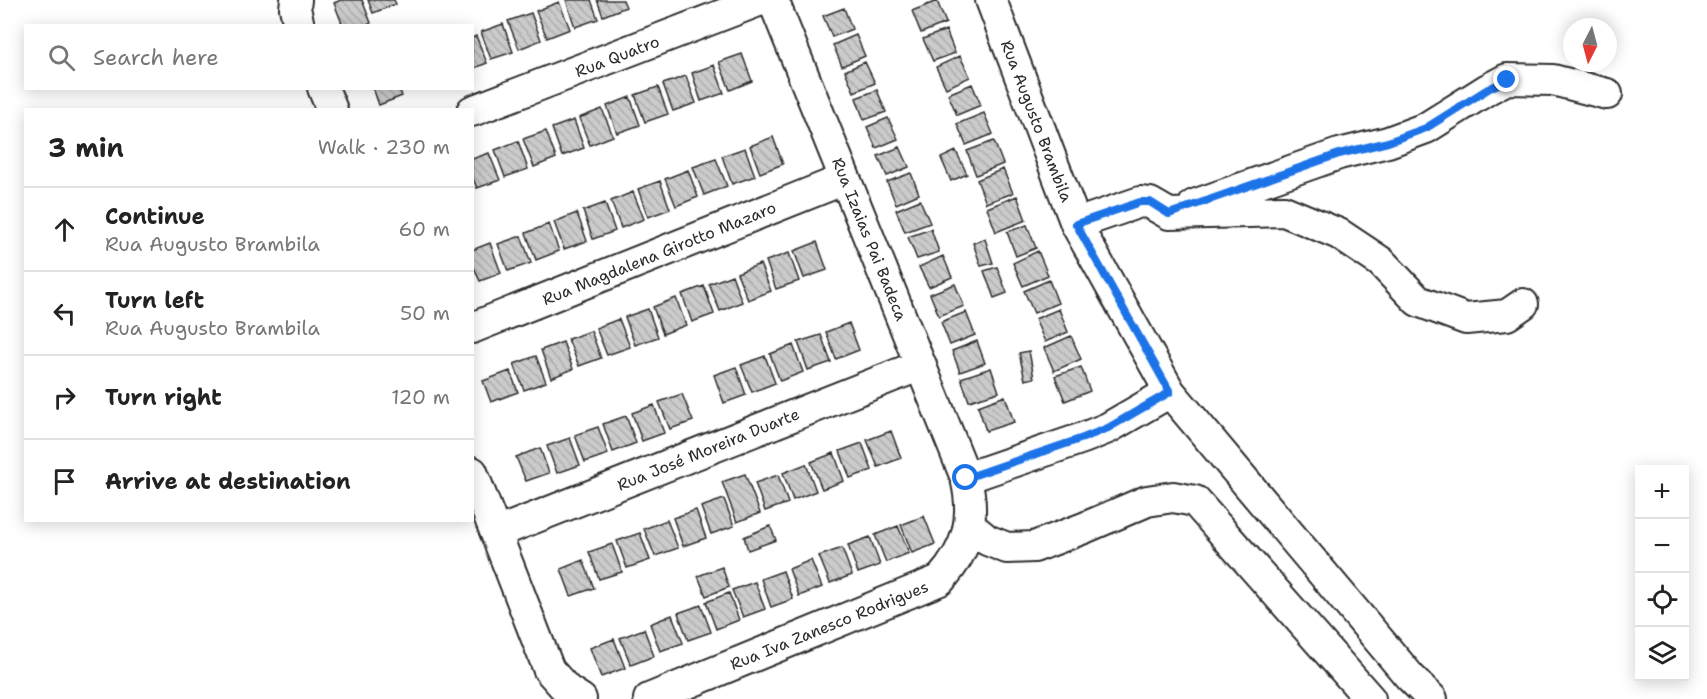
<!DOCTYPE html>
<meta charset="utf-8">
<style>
:root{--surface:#fff;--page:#f2f2f2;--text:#222;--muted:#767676;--line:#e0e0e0}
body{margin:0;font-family:"Shantell Sans",sans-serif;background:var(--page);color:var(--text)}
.controls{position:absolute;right:18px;bottom:18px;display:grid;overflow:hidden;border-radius:0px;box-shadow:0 3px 15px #0003}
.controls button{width:54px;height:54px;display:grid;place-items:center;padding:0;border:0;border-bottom:2px solid var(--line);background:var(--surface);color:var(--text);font:30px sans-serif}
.compass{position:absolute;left:1563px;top:18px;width:54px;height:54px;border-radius:50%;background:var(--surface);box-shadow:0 3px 15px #0003;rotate:186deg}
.stop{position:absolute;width:18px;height:18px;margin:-14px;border:4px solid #1a73e8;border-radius:50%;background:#fff}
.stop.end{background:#1a73e8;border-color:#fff;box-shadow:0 2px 6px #0008}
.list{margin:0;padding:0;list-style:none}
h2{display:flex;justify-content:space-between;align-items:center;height:78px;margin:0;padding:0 24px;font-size:26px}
h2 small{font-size:20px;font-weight:400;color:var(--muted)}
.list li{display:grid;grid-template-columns:39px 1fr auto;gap:18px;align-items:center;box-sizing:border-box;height:84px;padding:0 24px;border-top:2px solid var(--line)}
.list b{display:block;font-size:22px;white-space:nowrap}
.list p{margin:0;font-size:20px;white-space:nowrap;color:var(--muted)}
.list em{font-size:20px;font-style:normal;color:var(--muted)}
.icon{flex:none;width:33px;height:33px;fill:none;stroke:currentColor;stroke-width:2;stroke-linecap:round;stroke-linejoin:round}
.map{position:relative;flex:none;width:1707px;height:699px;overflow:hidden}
.search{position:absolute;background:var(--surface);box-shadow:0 3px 15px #0003;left:24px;top:24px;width:450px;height:66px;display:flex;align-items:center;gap:15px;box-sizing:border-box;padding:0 21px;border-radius:0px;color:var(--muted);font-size:22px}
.panel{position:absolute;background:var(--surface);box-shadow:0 3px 15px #0003;left:24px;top:108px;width:450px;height:414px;border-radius:0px}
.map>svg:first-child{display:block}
.building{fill:url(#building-back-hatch);stroke:#2b2b2b;stroke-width:1.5}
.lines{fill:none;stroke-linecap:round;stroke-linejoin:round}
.minor-casing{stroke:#2b2b2b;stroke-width:34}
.minor{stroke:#fff;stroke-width:30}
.route{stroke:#1a73e8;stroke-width:8}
.labels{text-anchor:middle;stroke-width:6;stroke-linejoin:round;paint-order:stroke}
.street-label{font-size:16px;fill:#2b2b2b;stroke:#fff}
</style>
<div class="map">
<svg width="1707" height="699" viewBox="0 0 1707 699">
<defs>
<pattern id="building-back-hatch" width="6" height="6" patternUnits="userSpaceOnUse" patternTransform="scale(1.5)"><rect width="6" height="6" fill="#cbcbcb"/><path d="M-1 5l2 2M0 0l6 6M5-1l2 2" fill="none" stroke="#aeaeae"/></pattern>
</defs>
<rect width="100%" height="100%" fill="#fff"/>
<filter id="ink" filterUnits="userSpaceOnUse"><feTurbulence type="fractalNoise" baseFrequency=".0167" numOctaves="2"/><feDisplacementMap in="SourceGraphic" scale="12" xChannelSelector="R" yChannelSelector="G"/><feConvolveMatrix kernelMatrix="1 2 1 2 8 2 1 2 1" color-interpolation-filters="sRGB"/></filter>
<g filter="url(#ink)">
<path class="building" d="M 341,0 L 362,0 L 371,23 L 365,26 L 343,26 L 334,3 Z
M 368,0 L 394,0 L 396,4 L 373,13 Z
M 566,0 L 591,0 L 598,19 L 575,27 Z
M 597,0 L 623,0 L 626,7 L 603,16 Z
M 937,1 L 946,23 L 921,33 L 912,11 Z
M 559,2 L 570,29 L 547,38 L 536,11 Z
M 844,8 L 852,29 L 832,37 L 823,16 Z
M 531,13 L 541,40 L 519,49 L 508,21 Z
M 503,24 L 513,52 L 491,59 L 481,32 Z
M 946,30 L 955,53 L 933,61 L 923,39 Z
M 856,35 L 865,56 L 842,66 L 833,45 Z
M 476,36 L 487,63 L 472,69 L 472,38 Z
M 742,54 L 752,81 L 730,90 L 719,62 Z
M 960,56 L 970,77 L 946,88 L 936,67 Z
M 865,62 L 875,83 L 854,92 L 845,71 Z
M 714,65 L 724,93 L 701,101 L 692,73 Z
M 686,76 L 696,103 L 673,111 L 663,84 Z
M 972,84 L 981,105 L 957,115 L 948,94 Z
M 658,87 L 668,114 L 645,122 L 635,95 Z
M 373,88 L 399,88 L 402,96 L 379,105 Z
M 877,90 L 886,112 L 864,120 L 856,98 Z
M 630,97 L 640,125 L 617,133 L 607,106 Z
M 602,109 L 613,136 L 590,145 L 579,118 Z
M 984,113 L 993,134 L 966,145 L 957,124 Z
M 888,118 L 898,139 L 876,148 L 867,127 Z
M 574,120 L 584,148 L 562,156 L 552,128 Z
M 546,131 L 556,158 L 534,167 L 523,139 Z
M 773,137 L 783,164 L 760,173 L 750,146 Z
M 518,141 L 528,169 L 505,177 L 495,150 Z
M 994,141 L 1003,164 L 976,175 L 967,151 Z
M 900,147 L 909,167 L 887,176 L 878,156 Z
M 745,148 L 755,176 L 732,184 L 722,156 Z
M 956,151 L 967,174 L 951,181 L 941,158 Z
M 489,153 L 500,180 L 477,188 L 472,176 L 472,159 Z
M 716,159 L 727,186 L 704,195 L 693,167 Z
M 1003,169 L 1013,193 L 986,203 L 977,180 Z
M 688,170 L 698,197 L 676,206 L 665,179 Z
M 911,173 L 919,194 L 896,204 L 887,182 Z
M 660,181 L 670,209 L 648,217 L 638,189 Z
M 633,192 L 644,219 L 621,228 L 611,201 Z
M 1017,196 L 1026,220 L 996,232 L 987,208 Z
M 920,200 L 930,223 L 905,232 L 896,210 Z
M 605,203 L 615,231 L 593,239 L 583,211 Z
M 577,213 L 587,241 L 564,249 L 554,222 Z
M 549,224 L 559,251 L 536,260 L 526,233 Z
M 1027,225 L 1036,248 L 1016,256 L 1007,232 Z
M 931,229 L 939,252 L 917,259 L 908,237 Z
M 521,236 L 531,263 L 508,271 L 498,244 Z
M 985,239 L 993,263 L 981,266 L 973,243 Z
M 817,242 L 827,270 L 804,278 L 794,251 Z
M 490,243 L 501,273 L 480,281 L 472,263 L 472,250 Z
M 1038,251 L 1048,275 L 1023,286 L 1013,263 Z
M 789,253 L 799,281 L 776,289 L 766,261 Z
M 943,256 L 952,277 L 929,287 L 919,267 Z
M 760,264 L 771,291 L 748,300 L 737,273 Z
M 997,267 L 1007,293 L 994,298 L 984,271 Z
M 732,275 L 742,302 L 720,311 L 709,284 Z
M 1049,280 L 1058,303 L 1034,313 L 1024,291 Z
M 955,284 L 964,306 L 939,316 L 930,294 Z
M 704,286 L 714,314 L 692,322 L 682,294 Z
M 676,298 L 686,325 L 663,334 L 653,307 Z
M 648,309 L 658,337 L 635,345 L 625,317 Z
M 1059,309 L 1068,332 L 1045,342 L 1035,319 Z
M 966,312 L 975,335 L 950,345 L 941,322 Z
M 619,319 L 630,347 L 607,355 L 596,328 Z
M 849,323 L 859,350 L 836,359 L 826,332 Z
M 591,331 L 601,358 L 579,366 L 568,339 Z
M 821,335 L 831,362 L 808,370 L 798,342 Z
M 1071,336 L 1081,359 L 1054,371 L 1044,348 Z
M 977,341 L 985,363 L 960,372 L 952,351 Z
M 563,342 L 573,369 L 551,378 L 541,350 Z
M 793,345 L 803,372 L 780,381 L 770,354 Z
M 1029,351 L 1034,378 L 1025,380 L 1019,353 Z
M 536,356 L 546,382 L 524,390 L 514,364 Z
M 765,356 L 775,383 L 752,392 L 741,365 Z
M 736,367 L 746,395 L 724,403 L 714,375 Z
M 1081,367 L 1090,391 L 1065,401 L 1055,376 Z
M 991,368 L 999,392 L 969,401 L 961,378 Z
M 510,371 L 518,392 L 491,402 L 483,381 Z
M 682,394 L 693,421 L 670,429 L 659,402 Z
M 1005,396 L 1014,422 L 986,431 L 978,406 Z
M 654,405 L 664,433 L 642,441 L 632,413 Z
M 626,416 L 636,443 L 613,452 L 603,424 Z
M 598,427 L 608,454 L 585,462 L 575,435 Z
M 891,431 L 901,458 L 878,467 L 867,440 Z
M 570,438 L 580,465 L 557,473 L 547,446 Z
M 862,443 L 872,470 L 850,478 L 840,451 Z
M 540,448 L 549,473 L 526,481 L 516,457 Z
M 834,453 L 844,481 L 822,489 L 811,462 Z
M 806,464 L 816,491 L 793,500 L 783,473 Z
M 745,474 L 760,513 L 737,522 L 722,482 Z
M 778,475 L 788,503 L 765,511 L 755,483 Z
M 724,499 L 734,526 L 711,534 L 701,507 Z
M 696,510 L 706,538 L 683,546 L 673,518 Z
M 924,516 L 935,544 L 912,553 L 901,525 Z
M 667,520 L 678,548 L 655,556 L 644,529 Z
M 770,526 L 776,540 L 748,550 L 744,537 Z
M 898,526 L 909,553 L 886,562 L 875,535 Z
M 640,533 L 650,560 L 627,568 L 617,541 Z
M 870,537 L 880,565 L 858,573 L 848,545 Z
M 612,544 L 622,572 L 599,579 L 589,552 Z
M 842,548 L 852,575 L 830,583 L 819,556 Z
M 583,560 L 594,588 L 571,596 L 561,569 Z
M 811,560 L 822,587 L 799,596 L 789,569 Z
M 722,567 L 729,587 L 706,596 L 698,576 Z
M 783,571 L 793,599 L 771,607 L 761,579 Z
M 755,582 L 765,609 L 743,617 L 732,590 Z
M 729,593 L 739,620 L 716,629 L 706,602 Z
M 701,605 L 711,632 L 688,640 L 678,613 Z
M 672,615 L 683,643 L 660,651 L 650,624 Z
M 644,629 L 654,656 L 631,665 L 620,638 Z
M 614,639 L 625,668 L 601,677 L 590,648 Z"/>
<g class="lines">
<g class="minor-casing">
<path id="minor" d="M 296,0 L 295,8 L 299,26
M 991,0 L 1076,224 L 1170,392 L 1410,677 L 1432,699
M 323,88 L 332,110
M 472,111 L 761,0
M 1194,205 L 1339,154 L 1388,142 L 1426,128 L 1488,89 L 1507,79 L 1553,80 L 1607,94
M 1076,224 L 1140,202 L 1150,203 L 1169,214 L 1284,211 L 1339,234 L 1381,262 L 1418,301 L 1466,319 L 1507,315 L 1523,304
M 472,328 L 845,179
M 472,472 L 549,670 L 567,690 L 581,699
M 966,478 L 1083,438 L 1108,428 L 1170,392
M 969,525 L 987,540 L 1007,548 L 1034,547 L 1084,528 L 1147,501 L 1173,497 L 1195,501 L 1370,699
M 496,533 L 921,365
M 649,699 L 940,580 C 968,549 976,519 966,478 L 773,0"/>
</g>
<use href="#minor" class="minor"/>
</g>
</g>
<g class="lines" filter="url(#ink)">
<path class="route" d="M 966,478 L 1083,438 L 1108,428 L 1170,392 L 1076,224 L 1140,202 L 1150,202 L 1169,214 L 1339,154 L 1388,142 L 1426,128 L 1488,89 L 1507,80"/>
</g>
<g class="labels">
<g class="street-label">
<text transform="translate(617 56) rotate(-21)" y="6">Rua Quatro</text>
<text transform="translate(1037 121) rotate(69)" y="6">Rua Augusto Brambila</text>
<text transform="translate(870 239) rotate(68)" y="6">Rua Izaias Pai Badeca</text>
<text transform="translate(659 253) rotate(-22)" y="6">Rua Magdalena Girotto Mazaro</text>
<text transform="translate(708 449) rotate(-22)" y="6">Rua José Moreira Duarte</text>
<text transform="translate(829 625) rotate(-22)" y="6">Rua Iva Zanesco Rodrigues</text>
</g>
</g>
</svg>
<div class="controls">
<button>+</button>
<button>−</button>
<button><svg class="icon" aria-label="locate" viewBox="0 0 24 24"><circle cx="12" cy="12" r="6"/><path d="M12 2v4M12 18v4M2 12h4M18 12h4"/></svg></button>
<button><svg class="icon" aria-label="layers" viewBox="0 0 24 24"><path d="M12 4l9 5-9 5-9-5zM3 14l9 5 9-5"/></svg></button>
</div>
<svg class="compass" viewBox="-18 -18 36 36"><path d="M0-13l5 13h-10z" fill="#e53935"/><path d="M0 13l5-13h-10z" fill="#767676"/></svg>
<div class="stop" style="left:966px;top:478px"></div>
<div class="stop end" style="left:1507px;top:80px"></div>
<div class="search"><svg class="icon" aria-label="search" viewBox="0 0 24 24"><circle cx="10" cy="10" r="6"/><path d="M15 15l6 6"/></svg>Search here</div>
<section class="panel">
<h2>3 min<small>Walk · 230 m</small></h2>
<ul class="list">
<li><svg class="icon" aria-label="ahead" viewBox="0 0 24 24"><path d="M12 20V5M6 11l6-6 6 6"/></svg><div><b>Continue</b><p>Rua Augusto Brambila</p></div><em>60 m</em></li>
<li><svg class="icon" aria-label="left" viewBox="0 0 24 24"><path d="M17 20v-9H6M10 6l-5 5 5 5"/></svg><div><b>Turn left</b><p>Rua Augusto Brambila</p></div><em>50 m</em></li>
<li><svg class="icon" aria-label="right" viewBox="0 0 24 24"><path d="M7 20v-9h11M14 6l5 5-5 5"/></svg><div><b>Turn right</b></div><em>120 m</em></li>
<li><svg class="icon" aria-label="arrive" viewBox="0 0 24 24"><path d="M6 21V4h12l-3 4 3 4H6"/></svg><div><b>Arrive at destination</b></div></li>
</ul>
</section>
</div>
